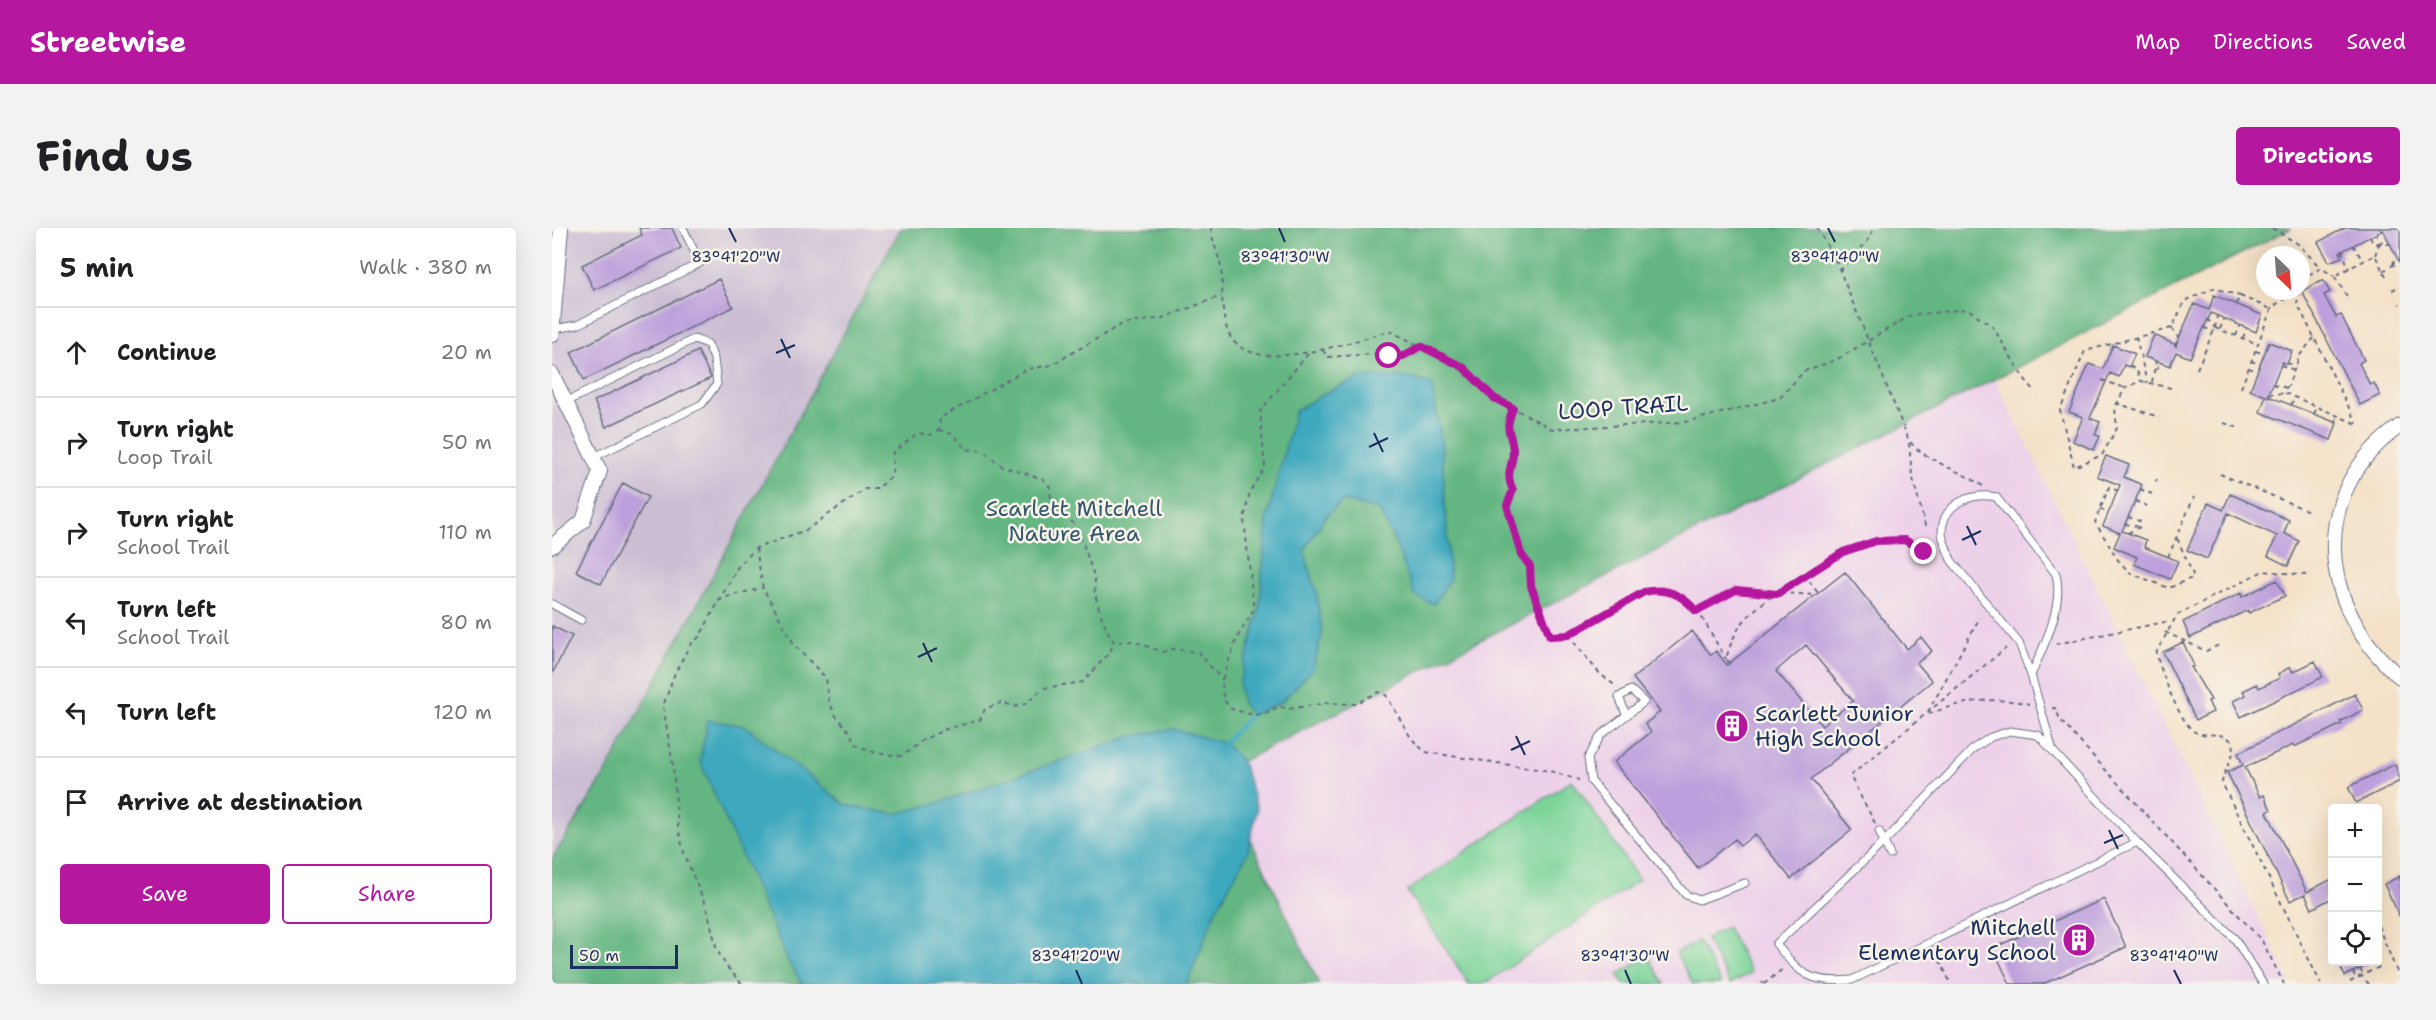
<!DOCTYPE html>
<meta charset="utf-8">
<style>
:root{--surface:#fff;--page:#f2f2f2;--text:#202124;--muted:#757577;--line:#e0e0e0;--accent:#b5179e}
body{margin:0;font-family:"Shantell Sans",sans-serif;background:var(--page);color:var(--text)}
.controls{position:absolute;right:18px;bottom:18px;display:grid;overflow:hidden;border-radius:6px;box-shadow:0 6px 24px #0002}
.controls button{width:54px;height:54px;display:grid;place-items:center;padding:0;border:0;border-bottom:2px solid var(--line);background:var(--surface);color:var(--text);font:30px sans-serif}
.compass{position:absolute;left:1704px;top:18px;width:54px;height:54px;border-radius:50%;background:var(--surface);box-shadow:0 6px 24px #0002;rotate:155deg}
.scale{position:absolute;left:18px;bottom:15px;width:108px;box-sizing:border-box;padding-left:6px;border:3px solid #1b2f5e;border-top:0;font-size:16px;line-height:21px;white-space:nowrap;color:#1b2f5e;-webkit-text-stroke:4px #f7f3e8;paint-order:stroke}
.stop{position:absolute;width:18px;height:18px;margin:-14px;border:4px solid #b5179e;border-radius:50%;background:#fff}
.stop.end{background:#b5179e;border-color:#fff;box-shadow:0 2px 6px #0008}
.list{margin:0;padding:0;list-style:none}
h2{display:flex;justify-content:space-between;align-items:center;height:78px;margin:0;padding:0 24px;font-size:26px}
h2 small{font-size:20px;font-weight:400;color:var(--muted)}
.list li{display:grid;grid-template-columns:39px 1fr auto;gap:18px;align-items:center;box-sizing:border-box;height:90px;padding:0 24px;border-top:2px solid var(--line)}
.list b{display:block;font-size:22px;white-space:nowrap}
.list p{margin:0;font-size:20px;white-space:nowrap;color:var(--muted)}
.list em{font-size:20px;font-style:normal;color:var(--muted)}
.actions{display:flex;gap:12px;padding:18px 24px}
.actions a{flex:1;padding:14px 0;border:2px solid var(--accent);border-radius:6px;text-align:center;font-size:21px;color:var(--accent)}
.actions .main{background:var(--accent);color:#fff}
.icon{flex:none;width:33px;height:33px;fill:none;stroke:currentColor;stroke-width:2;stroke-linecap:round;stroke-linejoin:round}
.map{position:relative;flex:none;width:1848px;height:756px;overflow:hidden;border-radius:6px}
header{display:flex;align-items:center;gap:36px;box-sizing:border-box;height:84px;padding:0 30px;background:var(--accent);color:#fff}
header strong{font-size:28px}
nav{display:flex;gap:33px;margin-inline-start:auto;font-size:21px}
.intro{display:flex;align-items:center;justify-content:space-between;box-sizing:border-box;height:144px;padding:0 36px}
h1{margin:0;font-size:42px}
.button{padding:15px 27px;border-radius:6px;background:var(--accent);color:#fff;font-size:21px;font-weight:700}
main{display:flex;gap:36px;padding:0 36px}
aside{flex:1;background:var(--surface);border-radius:6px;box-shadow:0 6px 24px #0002}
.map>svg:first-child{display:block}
.built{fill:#edd1e9}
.industrial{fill:#ccbfd4}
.green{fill:#7bd499;stroke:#4b827c;stroke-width:1.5}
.forest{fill:#64b681;stroke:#407270;stroke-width:1.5}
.water{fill:#3ea8be;stroke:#2c6c8e;stroke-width:1.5}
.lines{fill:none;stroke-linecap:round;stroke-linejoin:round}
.stream{stroke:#3ea8be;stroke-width:4.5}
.building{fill:#bc9fdc;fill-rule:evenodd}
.service-casing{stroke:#676d83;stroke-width:9}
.minor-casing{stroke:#676d83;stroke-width:16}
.path{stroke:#676d83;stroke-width:2;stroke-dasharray:4.5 4.5;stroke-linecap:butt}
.service{stroke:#fff;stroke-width:7}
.minor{stroke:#fff;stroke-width:14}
.route{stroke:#b5179e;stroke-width:8}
.ticks{fill:none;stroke:#1b2f5e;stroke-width:2}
.labels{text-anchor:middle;stroke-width:5;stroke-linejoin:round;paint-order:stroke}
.street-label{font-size:22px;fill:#1b2f5e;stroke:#f7f3e8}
.park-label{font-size:22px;fill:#33586d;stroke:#f7f3e8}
.poi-label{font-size:22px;fill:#1b2f5e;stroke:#f7f3e8;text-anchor:start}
.ticks-label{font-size:15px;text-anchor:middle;fill:#1b2f5e;stroke:#f7f3e8;stroke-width:5;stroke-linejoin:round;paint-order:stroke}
</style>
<header>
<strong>Streetwise</strong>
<nav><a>Map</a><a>Directions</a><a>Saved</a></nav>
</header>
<div class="intro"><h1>Find us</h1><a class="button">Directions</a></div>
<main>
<aside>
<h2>5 min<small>Walk · 380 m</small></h2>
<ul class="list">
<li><svg class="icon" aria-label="ahead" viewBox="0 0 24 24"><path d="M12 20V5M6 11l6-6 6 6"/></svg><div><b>Continue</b></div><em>20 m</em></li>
<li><svg class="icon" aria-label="right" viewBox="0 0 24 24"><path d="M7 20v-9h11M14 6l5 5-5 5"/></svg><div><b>Turn right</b><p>Loop Trail</p></div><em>50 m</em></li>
<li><svg class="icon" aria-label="right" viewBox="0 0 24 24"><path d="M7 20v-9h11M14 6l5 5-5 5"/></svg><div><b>Turn right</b><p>School Trail</p></div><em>110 m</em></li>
<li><svg class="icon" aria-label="left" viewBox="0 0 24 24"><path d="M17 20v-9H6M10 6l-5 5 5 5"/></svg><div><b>Turn left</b><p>School Trail</p></div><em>80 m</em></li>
<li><svg class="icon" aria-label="left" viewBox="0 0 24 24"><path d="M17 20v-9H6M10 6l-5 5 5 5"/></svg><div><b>Turn left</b></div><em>120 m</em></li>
<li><svg class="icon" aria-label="arrive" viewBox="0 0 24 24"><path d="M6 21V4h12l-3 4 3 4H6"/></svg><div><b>Arrive at destination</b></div></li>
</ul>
<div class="actions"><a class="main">Save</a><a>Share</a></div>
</aside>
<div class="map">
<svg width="1848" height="756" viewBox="0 0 1848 756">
<rect width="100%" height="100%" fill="#f7f3e8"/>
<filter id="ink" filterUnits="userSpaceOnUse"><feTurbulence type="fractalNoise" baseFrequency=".0167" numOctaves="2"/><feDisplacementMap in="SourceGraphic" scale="12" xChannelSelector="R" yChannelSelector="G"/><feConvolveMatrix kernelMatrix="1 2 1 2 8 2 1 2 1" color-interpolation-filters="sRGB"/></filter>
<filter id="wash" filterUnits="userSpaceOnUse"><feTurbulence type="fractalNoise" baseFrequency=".008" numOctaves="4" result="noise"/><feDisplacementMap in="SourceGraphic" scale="24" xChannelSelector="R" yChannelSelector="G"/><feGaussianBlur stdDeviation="1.35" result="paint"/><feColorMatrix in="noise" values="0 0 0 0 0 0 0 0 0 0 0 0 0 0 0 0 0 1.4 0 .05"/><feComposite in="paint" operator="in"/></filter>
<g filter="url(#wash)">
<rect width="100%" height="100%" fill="#f4e1c7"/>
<path class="built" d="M 1443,151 L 1739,756 L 767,756 L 667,545 Z"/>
<path class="industrial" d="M 0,0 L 349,0 L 54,545 L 0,631 Z"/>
<path class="green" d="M 1020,552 L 1087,652 L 932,756 L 917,756 L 855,663 Z
M 1175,699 L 1199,745 L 1178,756 L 1153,710 Z
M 1146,713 L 1169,756 L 1141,756 L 1124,725 Z
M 1097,729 L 1112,756 L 1072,756 L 1066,746 Z"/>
<path class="forest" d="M 349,0 L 1740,0 L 667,545 L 767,756 L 0,756 L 0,631 L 54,545 Z"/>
<path class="water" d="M 809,149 L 854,149 L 880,156 L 889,211 L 898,351 L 882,376 L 863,368 L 845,319 L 827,282 L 791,273 L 773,289 L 752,322 L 764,362 L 770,405 L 761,441 L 729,474 L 699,487 L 690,475 L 687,456 L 707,384 L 715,290 L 743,183 L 773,165 Z
M 156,492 L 193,498 L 294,577 L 343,586 L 386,575 L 580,508 L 621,501 L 672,515 L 690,533 L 705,580 L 696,624 L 664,682 L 635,756 L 250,756 L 237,735 L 148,533 Z"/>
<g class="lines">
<path class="stream" d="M 672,515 L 699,487"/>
</g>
<g id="blocks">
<path class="building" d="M 87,0 L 120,0 L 129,20 L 42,62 L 30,37 L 90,7 Z
M 1793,0 L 1848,0 L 1848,35 L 1831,2 L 1788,24 L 1790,29 L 1777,34 L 1766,14 Z
M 167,51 L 181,79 L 32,152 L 19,124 Z
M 1771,52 L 1778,64 L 1772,67 L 1784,89 L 1789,87 L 1812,132 L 1807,135 L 1818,157 L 1822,155 L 1828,167 L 1808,177 L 1750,63 Z
M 1662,67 L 1710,87 L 1704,104 L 1659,85 L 1638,130 L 1624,124 L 1618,138 L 1593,129 L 1602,107 L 1624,117 L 1642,76 L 1657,82 Z
M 1717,114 L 1740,123 L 1735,136 L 1730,134 L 1716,168 L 1785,195 L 1779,212 L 1708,184 L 1714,168 L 1698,162 Z
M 1561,117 L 1583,126 L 1577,139 L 1572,137 L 1567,149 L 1558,145 L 1538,190 L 1548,194 L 1543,207 L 1548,208 L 1542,222 L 1521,213 L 1531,189 L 1517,184 L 1537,136 L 1551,141 Z
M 146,123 L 159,150 L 54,199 L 42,173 Z
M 1554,228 L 1577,237 L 1572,249 L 1590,257 L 1570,303 L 1594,312 L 1592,319 L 1626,333 L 1618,351 L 1582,336 L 1585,329 L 1562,319 L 1568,305 L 1551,298 L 1568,257 L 1545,248 Z
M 71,255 L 96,269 L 49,356 L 24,343 Z
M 1678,266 L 1737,292 L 1732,305 L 1747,313 L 1736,338 L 1716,328 L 1725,308 L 1676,285 L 1655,331 L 1635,322 L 1656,275 L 1671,282 Z
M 1293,344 L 1355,421 L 1369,409 L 1380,423 L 1365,435 L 1380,453 L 1259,551 L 1300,602 L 1239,651 L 1203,606 L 1188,618 L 1183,611 L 1146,640 L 1062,534 L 1099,504 L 1093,496 L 1108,484 L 1081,450 L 1140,403 L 1159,427 L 1164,423 L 1175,437 ZM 1254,417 L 1301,473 L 1270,498 L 1224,443 Z
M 1725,352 L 1733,368 L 1697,385 L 1696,382 L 1638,410 L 1631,394 L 1689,365 L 1690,369 Z
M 0,398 L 20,408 L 0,446 Z
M 1631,414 L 1642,438 L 1639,439 L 1659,472 L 1656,473 L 1661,484 L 1644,492 L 1611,424 Z
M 1763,433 L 1771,449 L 1689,489 L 1681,473 L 1694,467 L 1691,463 L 1705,456 L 1707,460 L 1728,450 L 1726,446 L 1738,439 L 1741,444 Z
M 1803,466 L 1811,482 L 1788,494 L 1790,496 L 1742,519 L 1741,517 L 1693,539 L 1708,569 L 1712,567 L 1719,582 L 1715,584 L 1755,664 L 1780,651 L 1780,670 L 1760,681 L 1753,666 L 1738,673 L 1675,544 L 1691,537 L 1686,525 Z
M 1843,536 L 1848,553 L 1804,575 L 1796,559 Z
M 1848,648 L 1848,689 L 1832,656 Z
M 1552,671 L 1574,719 L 1491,756 L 1458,756 L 1441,720 Z
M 1786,734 L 1822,734 L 1793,748 Z"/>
</g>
</g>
<g filter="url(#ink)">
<use href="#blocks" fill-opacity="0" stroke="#676d83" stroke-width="1.5"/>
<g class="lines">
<g class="service-casing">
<path id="service" d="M 1,101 L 25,97 L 148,35 L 131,0
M 14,174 L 142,111 L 156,116 L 162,131 L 165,156 L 150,176 L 42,229
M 0,376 L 29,392
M 1479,447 C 1492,418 1512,378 1504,346 L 1444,269 C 1420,264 1390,275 1390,305 C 1391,314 1396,323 1399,332 L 1467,415 L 1479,447 L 1501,523
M 1074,486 L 1067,469 L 1079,462 L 1092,474 L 1049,507 L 1036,530 L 1039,553 L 1134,667 L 1147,672 L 1193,655
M 1458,503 L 1486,507 L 1585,614 L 1300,752 C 1258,756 1248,746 1224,716 L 1332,614 L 1422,520 L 1439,509 Z
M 1327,603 L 1338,627
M 1585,614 L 1683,711 L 1711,756"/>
</g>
<g class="minor-casing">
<path id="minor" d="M 0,107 L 9,0
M 0,146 L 48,243 L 31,293 L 0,318
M 1848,198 C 1754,264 1766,380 1848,449"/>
</g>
<path class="path" d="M 659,0 C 660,15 667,26 669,40 C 672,61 667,87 678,108 C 701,150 803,112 838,103 L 911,139 L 942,170 L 1000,201 L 1133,194 L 1228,170 L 1252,143 L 1284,132 L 1359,87 L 1388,84 L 1416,81 L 1441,99 L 1471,149 L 1483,163
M 1265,0 L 1284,33 L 1357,213 C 1377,235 1406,241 1431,258
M 1720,0 L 1746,16 L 1769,40
M 1824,5 L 1827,16
M 1818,9 L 1821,15 L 1827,16
M 1827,16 L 1835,9
M 1801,17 L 1811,33
M 1790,22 L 1797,41
M 1301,26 L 1314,16 L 1322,0
M 1823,27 L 1827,16 L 1838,16
M 1283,32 L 1301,26 L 1288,43
M 1841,37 L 1842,33 L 1845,32
M 1831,43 L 1841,37 L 1848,38
M 1749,51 L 1769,40 L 1782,48
M 1840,62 L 1848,58
M 1748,63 L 1745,75 L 1805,196
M 1795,68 L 1782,48 L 1823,27 L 1834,49
M 1684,76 L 1688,68 L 1719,81
M 1847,76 L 1848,76
M 1655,91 L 1663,100
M 1620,100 L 1627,111
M 1652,100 L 1662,103
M 1663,100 L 1665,88
M 1668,101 L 1672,91
M 1684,108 L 1688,98
M 1584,109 L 1595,155
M 1691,110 L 1694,101
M 1762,110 L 1748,127 L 1733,165 L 1805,196
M 1624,119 L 1624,110
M 771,122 L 775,129 L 823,126 L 842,129 L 859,125 L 869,118
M 1704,123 L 1712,126
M 756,126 L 708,183 L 713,239 L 698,263 L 692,291 L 702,381 L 684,412 L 670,452 L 671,471 L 679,481 L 702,487 L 716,485 L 726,478 L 737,481 L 774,475 L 803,476 L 826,464 L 834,467 L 859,510 L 873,524 L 998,543 L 1027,552
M 1699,133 L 1708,136
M 1735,135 L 1744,138
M 1729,137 L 1742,142
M 1578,138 L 1585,143 L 1589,153
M 1697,140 L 1705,143
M 1645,141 L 1663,100 L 1706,116
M 1604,142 L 1610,135
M 1550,152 L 1573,160
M 1600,154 L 1604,133
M 1721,156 L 1735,160
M 1619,160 L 1589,153 L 1573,160 L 1563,180 L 1565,200 L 1550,227 L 1522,239 L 1508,182 L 1533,123 L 1620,100 L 1633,73 L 1662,60 L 1688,68
M 1689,160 L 1720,79 L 1746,63
M 1717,166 L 1733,165
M 1564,175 L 1607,189
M 1739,177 L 1743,169
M 961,180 C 952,206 958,198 961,221 C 962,238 952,243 961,262 L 955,277 L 969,326 L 978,338 L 979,359 L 997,408 C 1042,412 1092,333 1136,373 C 1152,387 1162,413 1174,431
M 1762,186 L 1765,179
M 1783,194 L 1786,188
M 1672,195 L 1687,200
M 387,202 L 400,206 L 414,221 L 431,223 L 450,238 L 491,251 L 498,259 C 497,285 519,286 527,304 C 532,317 537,334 542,348 C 544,354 542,360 543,366 C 547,382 553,401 562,414 L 581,413 L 611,424 L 620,421 L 646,424 L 670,452
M 1357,215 L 1360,247 L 1374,301
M 1668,246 L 1759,284
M 1604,254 L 1605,251
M 1588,261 L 1600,266
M 1566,263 L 1557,259 L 1543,294 L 1566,332 L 1578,345 L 1617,360 L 1642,349 L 1625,310
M 1583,273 L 1595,278
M 1548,281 L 1557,284
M 1576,289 L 1590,294
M 1573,296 L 1588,299
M 1576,305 L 1588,299
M 204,320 L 211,360 L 243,418 L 274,450 L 277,474 L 284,488 L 296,502 L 304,517 L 324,525 L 350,528 L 371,512 L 394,501 L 428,492 L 433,481 L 451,474 L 462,479 L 473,476 L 492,460 L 531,454 L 558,424 L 562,414
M 1616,329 L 1642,269
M 1252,346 L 1266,365
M 1754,347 L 1711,343 L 1625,387 L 1604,425 C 1609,443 1627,494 1643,504 C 1653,510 1674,501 1681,516 C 1685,526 1671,542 1670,555 L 1769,756
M 166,373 L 180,367 L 211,360
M 1144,383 L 1184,362 L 1262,367
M 1613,404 L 1654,423 L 1667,417
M 1016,407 L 1048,446 L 1065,459
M 1504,416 L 1613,394 L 1618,396
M 1178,435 L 1174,431 C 1178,417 1183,404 1192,393 C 1215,365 1302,310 1340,311 C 1355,312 1364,321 1378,326
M 1500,480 L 1503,480 L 1509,493 L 1710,713 L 1732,756
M 1376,484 L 1428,389
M 1377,486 C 1410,473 1442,468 1477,476
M 1323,595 L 1298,548 L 1454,420
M 1826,698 L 1848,751
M 1384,724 L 1399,756
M 1808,741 L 1811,747
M 1801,744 L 1804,751
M 1210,754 L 1211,756
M 1798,754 L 1809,748
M 190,756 L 175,739 L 165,722 L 155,681 L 132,625 L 126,599 L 121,537 L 111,478 L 123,445 L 138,417 L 148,408 L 185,340 L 204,320 L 254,302 L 313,261 L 325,261 L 340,248 L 341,224 L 366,205 L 378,207 L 387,202 L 388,190 L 475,141 L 499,137 L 570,96 L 611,90 L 669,68
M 1212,756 L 1232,740
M 1817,756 L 1809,748 L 1827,739 L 1825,734"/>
<use href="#service" class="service"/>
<use href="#minor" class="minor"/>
</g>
</g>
<g class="lines" filter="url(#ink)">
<path class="route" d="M 837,128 L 851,128 L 869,118 L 911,139 L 942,170 L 961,180 C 952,206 958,198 961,221 C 962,238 952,243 961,262 L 955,277 L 969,326 L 978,338 L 979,358 L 998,408 L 1016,407 L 1092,364 C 1114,359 1130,366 1144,383 L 1184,362 L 1225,366 L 1291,324 L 1324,313 L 1353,312 L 1372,324"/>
</g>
<path class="ticks" d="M 177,0 L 184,14M 727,0 L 733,14M 1276,0 L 1283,14M 229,111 L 238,130M 224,125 L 243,117M 822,205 L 831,224M 817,219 L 836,210M 1415,298 L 1424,317M 1410,312 L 1429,303M 371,415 L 380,434M 366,429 L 385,420M 964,508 L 973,527M 959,522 L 978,513M 1557,602 L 1566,621M 1552,615 L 1571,607M 524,742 L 530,756M 1073,742 L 1079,756M 1622,742 L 1629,756"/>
<defs>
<g id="building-disc" transform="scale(1.725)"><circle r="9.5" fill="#b5179e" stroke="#f7f3e8"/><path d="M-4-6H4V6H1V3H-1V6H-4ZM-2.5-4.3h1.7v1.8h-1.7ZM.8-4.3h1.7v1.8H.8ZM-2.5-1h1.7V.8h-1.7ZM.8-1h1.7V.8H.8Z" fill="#fff"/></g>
</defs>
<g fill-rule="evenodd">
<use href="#building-disc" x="1180" y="498"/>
<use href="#building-disc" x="1527" y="712"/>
</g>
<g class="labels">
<g class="street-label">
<text transform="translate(1071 179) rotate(-4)" y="8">LOOP TRAIL</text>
</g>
<g class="park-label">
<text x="522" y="288">Scarlett Mitchell<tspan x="522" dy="25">Nature Area</tspan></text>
</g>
<g class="poi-label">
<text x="1203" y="493">Scarlett Junior<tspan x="1203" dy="25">High School</tspan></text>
<text x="1504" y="707" text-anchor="end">Mitchell<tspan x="1504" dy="25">Elementary School</tspan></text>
</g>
</g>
<g class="ticks-label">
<text x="184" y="34">83°41'20"W</text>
<text x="733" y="34">83°41'30"W</text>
<text x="1283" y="34">83°41'40"W</text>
<text x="524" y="733">83°41'20"W</text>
<text x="1073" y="733">83°41'30"W</text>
<text x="1622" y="733">83°41'40"W</text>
</g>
</svg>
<div class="controls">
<button>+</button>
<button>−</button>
<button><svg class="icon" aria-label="locate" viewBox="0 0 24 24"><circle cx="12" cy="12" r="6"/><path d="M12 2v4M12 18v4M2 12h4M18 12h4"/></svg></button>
</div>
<svg class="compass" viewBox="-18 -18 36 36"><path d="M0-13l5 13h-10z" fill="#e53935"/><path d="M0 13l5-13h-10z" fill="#757577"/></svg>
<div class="scale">50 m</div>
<div class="stop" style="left:837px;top:128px"></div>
<div class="stop end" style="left:1372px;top:324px"></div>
</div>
</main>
